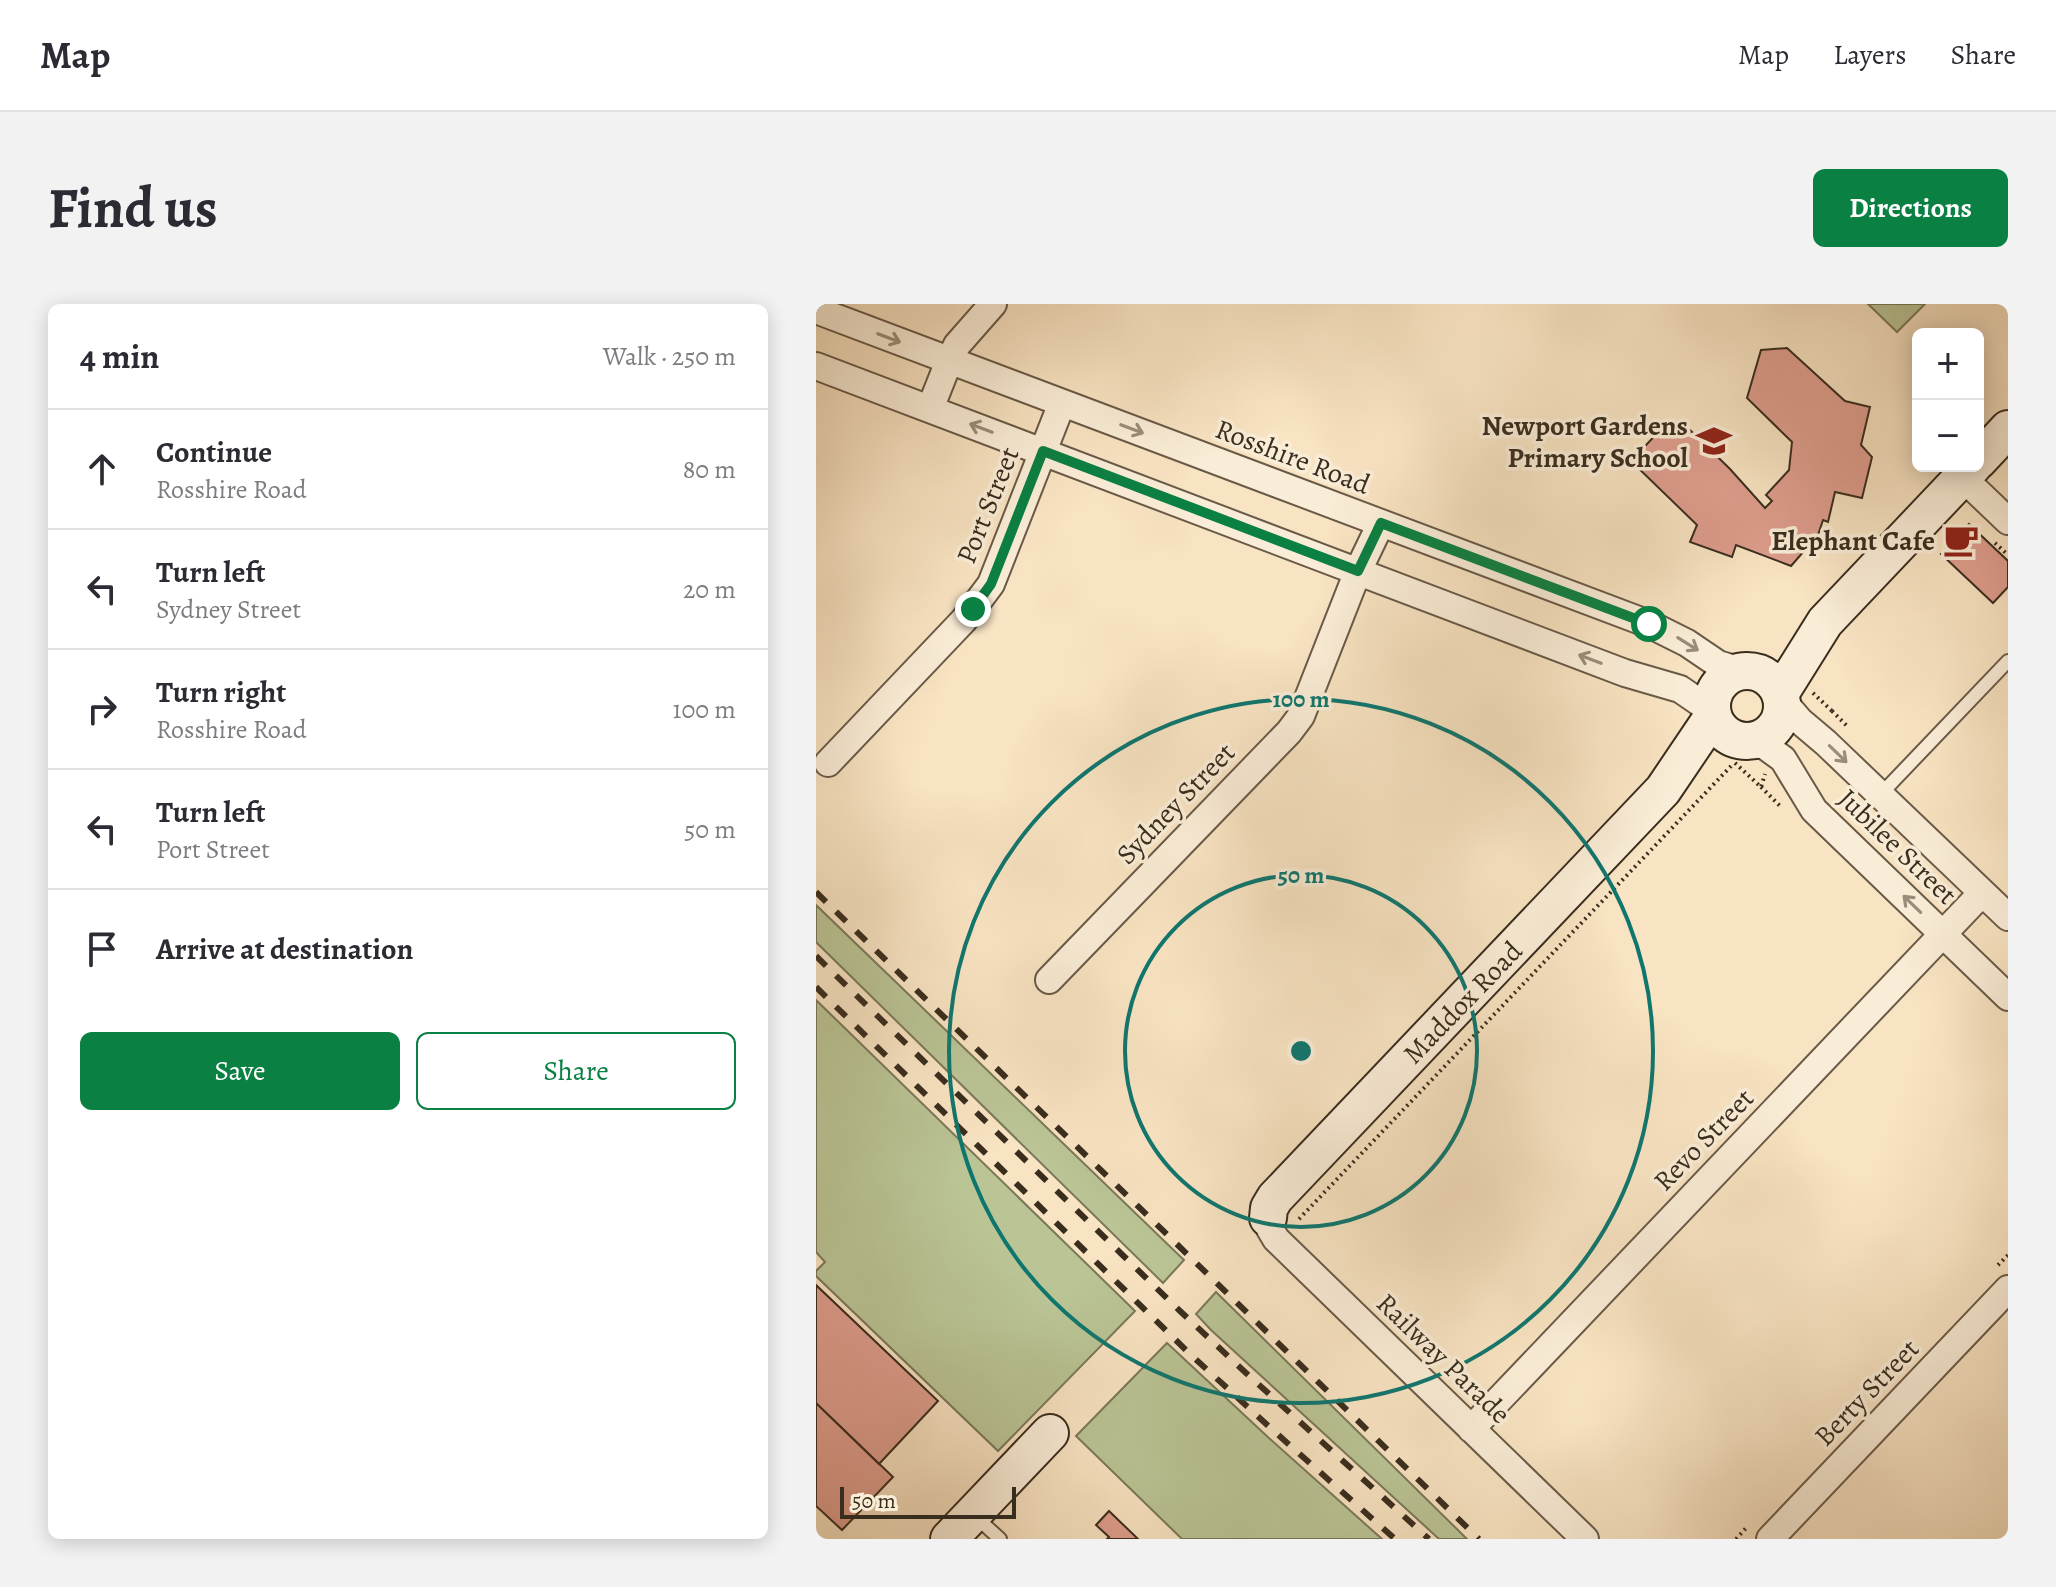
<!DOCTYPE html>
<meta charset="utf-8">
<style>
:root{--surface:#fff;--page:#f2f2f3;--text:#2b2b33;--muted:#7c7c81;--line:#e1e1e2;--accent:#0b8043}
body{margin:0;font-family:Alegreya,serif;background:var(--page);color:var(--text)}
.controls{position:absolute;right:24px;top:24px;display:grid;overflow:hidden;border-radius:12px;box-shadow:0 4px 20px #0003}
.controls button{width:72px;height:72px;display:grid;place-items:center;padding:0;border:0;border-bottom:2px solid var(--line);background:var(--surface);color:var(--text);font:40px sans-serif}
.scale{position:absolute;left:24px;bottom:20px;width:176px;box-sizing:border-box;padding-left:8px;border:4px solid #392d1e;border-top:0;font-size:22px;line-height:28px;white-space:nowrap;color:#392d1e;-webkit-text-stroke:6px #faedd7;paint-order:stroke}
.stop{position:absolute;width:24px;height:24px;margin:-18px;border:6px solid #0b8043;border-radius:50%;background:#fff}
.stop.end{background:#0b8043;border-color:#fff;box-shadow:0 2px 8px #0008}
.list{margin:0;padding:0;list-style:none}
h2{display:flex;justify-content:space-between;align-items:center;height:104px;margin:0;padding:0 32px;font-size:34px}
h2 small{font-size:26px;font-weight:400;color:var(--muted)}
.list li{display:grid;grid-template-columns:52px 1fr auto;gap:24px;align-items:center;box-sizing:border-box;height:120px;padding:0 32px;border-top:2px solid var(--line)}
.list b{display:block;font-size:30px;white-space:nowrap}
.list p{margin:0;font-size:26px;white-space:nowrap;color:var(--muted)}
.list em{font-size:26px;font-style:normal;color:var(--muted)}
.actions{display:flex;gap:16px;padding:24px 32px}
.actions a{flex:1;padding:18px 0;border:2px solid var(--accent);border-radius:12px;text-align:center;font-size:28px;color:var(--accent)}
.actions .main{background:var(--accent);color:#fff}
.icon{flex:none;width:44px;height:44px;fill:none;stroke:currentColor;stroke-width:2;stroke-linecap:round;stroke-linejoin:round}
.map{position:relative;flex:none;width:1192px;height:1235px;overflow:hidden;border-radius:12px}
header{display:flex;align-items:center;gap:48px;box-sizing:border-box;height:112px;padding:0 40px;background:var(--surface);border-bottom:2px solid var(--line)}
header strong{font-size:38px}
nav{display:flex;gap:44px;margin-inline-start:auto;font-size:28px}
.intro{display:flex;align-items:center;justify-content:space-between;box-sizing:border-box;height:192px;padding:0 48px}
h1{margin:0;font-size:56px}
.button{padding:20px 36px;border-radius:12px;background:var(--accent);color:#fff;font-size:28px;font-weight:700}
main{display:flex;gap:48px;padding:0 48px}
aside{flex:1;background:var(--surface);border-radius:12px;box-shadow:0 4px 20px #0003}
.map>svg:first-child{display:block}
.green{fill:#bac495;stroke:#7a785a;stroke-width:2}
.building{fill:#de9d8d;stroke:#392d1e;stroke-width:2}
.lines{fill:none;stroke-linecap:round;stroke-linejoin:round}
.lane-casing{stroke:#695a47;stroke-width:16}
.street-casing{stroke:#695a47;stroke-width:30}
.secondary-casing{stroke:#392d1e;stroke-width:40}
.path{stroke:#392d1e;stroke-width:4;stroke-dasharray:2 4;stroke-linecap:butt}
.lane{stroke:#faedd7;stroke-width:12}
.street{stroke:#faedd7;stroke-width:26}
.secondary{stroke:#faedd7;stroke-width:36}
.rail{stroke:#392d1e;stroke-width:6;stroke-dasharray:14 14;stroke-linecap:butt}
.oneway{stroke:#9a8d7a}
.route{stroke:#0b8043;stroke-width:10}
.ring{fill:none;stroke:#0f766e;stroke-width:4}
.labels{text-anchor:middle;stroke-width:7;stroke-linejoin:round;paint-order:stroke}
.poi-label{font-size:28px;font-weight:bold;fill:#392d1e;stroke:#faedd7;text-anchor:end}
.street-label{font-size:28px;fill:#392d1e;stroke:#faedd7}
.centre{fill:#0f766e;stroke:#faedd7;stroke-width:4}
.ring-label{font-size:24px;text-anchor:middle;font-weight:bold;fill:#0f766e;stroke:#faedd7;stroke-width:7;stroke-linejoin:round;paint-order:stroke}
</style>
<header>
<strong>Map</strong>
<nav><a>Map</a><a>Layers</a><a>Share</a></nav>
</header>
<div class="intro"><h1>Find us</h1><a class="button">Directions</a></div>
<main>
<aside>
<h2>4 min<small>Walk · 250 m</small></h2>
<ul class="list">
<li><svg class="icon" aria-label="ahead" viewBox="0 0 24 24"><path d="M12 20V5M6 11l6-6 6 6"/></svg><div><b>Continue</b><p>Rosshire Road</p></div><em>80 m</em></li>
<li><svg class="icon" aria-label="left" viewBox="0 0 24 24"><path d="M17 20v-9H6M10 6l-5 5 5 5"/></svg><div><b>Turn left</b><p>Sydney Street</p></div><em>20 m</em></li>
<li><svg class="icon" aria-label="right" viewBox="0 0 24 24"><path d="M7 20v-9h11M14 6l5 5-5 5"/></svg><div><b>Turn right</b><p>Rosshire Road</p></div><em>100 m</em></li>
<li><svg class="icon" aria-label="left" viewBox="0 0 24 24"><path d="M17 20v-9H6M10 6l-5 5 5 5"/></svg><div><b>Turn left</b><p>Port Street</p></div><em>50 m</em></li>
<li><svg class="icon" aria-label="arrive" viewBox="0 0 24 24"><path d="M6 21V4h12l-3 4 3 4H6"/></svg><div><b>Arrive at destination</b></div></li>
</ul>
<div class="actions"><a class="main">Save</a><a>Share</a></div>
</aside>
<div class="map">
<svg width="1192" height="1235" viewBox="0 0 1192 1235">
<rect width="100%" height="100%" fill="#f8e3c2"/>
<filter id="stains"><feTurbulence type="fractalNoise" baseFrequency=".0025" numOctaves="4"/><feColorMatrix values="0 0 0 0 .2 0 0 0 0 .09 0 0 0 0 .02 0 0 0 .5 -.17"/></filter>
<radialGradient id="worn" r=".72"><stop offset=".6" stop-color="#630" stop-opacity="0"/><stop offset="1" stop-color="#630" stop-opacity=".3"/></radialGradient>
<path class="green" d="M 1052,0 L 1109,0 L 1081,28 Z
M 0,601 L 368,956 L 347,979 L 0,638 Z
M 0,696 L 319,1007 L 182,1147 L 0,972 L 0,967 L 9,958 L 0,948 Z
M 400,988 L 651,1235 L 623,1235 L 395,1026 L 380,1010 Z
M 351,1039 L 454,1135 L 566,1235 L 366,1235 L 260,1132 Z"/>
<path class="building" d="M 971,44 L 1029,97 L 1054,103 L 1045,141 L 1056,153 L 1046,194 L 1019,188 L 1012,218 L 1007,216 L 1002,231 L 975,262 L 920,241 L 916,253 L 874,238 L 881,221 L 815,157 L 846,124 L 874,126 L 914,165 L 949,204 L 956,197 L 950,191 L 973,166 L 976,138 L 931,94 L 945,46 Z
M 1153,220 L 1192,257 L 1192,283 L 1177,299 L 1125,250 Z
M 0,981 L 122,1097 L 63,1160 L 0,1099 Z
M 0,1099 L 77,1173 L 26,1226 L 0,1202 Z
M 293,1207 L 322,1235 L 291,1235 L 293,1233 L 280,1221 Z"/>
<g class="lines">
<g class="lane-casing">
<path id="lane" d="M 1064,491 L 1192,357
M 160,1213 L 184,1235"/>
</g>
<g class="street-casing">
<path id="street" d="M 0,6 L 833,320 L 871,339 L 902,360 L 925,367
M 0,62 L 809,369 L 864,385 L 896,407
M 114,105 L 133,57 L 141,41 L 177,0
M 1146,173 L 1192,217
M 966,396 L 984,417 L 1010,439 L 1192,613
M 933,437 L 949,442 L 967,455 L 998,506 L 1192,693
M 12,459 L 148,316 L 175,280 L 246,99
M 233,676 L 473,428 L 485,412 L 542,267 L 565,219
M 452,914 L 454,925 L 460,935 L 769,1235
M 655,1125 L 1166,589
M 954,1235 L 1192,985"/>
</g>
<g class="secondary-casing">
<path id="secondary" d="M 1162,157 L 1192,125
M896 402a35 35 0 1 1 70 0a35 35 0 1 1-70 0Z
M 964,390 L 1009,318 L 1157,162
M 452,914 L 453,904 L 459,894 L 847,486 L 897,412
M 133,1235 L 234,1129"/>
</g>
<path class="path" d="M 1179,239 L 1192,251
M 997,389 L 1016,407 L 1014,407
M 1016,407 L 1031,422
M 919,459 L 945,483 L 949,470
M 945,483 L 965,503
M 483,915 L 917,460
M 1182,961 L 1192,951
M 920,1235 L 932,1222"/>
<use href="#lane" class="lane"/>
<use href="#street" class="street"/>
<use href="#secondary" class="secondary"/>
<path class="rail" d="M 0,588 L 663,1235
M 0,652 L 364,1007 L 430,1069 L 613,1235
M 0,683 L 374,1050 L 459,1128 L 579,1235"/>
</g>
<defs><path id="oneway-shaft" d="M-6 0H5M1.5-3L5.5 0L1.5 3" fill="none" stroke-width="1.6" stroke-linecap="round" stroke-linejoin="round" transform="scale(2)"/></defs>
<g class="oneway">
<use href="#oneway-shaft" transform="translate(73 34) rotate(21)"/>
<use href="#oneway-shaft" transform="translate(165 124) rotate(-159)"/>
<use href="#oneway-shaft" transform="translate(316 125) rotate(21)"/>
<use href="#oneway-shaft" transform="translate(872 340) rotate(32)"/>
<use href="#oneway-shaft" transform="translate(774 355) rotate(-159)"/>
<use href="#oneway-shaft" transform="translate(1022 450) rotate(44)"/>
<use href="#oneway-shaft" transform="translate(1096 600) rotate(-136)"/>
</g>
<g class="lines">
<path class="route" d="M 157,305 L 175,280 L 227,147 L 542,267 L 565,219 L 833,320"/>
</g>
<g class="ring">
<circle cx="485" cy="747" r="176"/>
<circle cx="485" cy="747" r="352"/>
</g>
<defs>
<g id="school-bare" transform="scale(2.76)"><path d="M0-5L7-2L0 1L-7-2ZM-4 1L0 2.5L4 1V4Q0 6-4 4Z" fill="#8f2418" stroke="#faedd7" stroke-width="2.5" paint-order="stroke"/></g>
<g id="cafe-bare" transform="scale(2.76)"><path d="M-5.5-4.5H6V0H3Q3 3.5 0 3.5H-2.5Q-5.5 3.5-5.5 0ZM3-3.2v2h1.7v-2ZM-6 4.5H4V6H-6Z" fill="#8f2418" stroke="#faedd7" stroke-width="2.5" paint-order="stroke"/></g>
</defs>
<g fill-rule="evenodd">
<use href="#school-bare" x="898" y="137"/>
<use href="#cafe-bare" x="1145" y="236"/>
</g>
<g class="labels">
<g class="poi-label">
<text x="872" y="131">Newport Gardens<tspan x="872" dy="32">Primary School</tspan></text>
<text x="1119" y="246">Elephant Cafe</text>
</g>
<g class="street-label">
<text transform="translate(477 152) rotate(21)" y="10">Rosshire Road</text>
<text transform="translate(171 201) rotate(-68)" y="10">Port Street</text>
<text transform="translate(359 499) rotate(-46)" y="10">Sydney Street</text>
<text transform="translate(1082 542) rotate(44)" y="10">Jubilee Street</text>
<text transform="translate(646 698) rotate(-46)" y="10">Maddox Road</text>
<text transform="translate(887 835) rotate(-46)" y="10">Revo Street</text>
<text transform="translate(628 1054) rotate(44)" y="10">Railway Parade</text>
<text transform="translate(1050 1088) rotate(-46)" y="10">Berty Street</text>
</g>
</g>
<circle cx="485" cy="747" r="12" class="centre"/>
<g class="ring-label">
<text x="485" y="403">100 m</text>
<text x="485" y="579">50 m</text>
</g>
<rect width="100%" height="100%" filter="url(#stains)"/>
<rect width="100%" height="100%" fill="url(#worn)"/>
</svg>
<div class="controls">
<button>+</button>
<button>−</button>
</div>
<div class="scale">50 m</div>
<div class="stop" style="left:833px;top:320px"></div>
<div class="stop end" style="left:157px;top:305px"></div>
</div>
</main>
